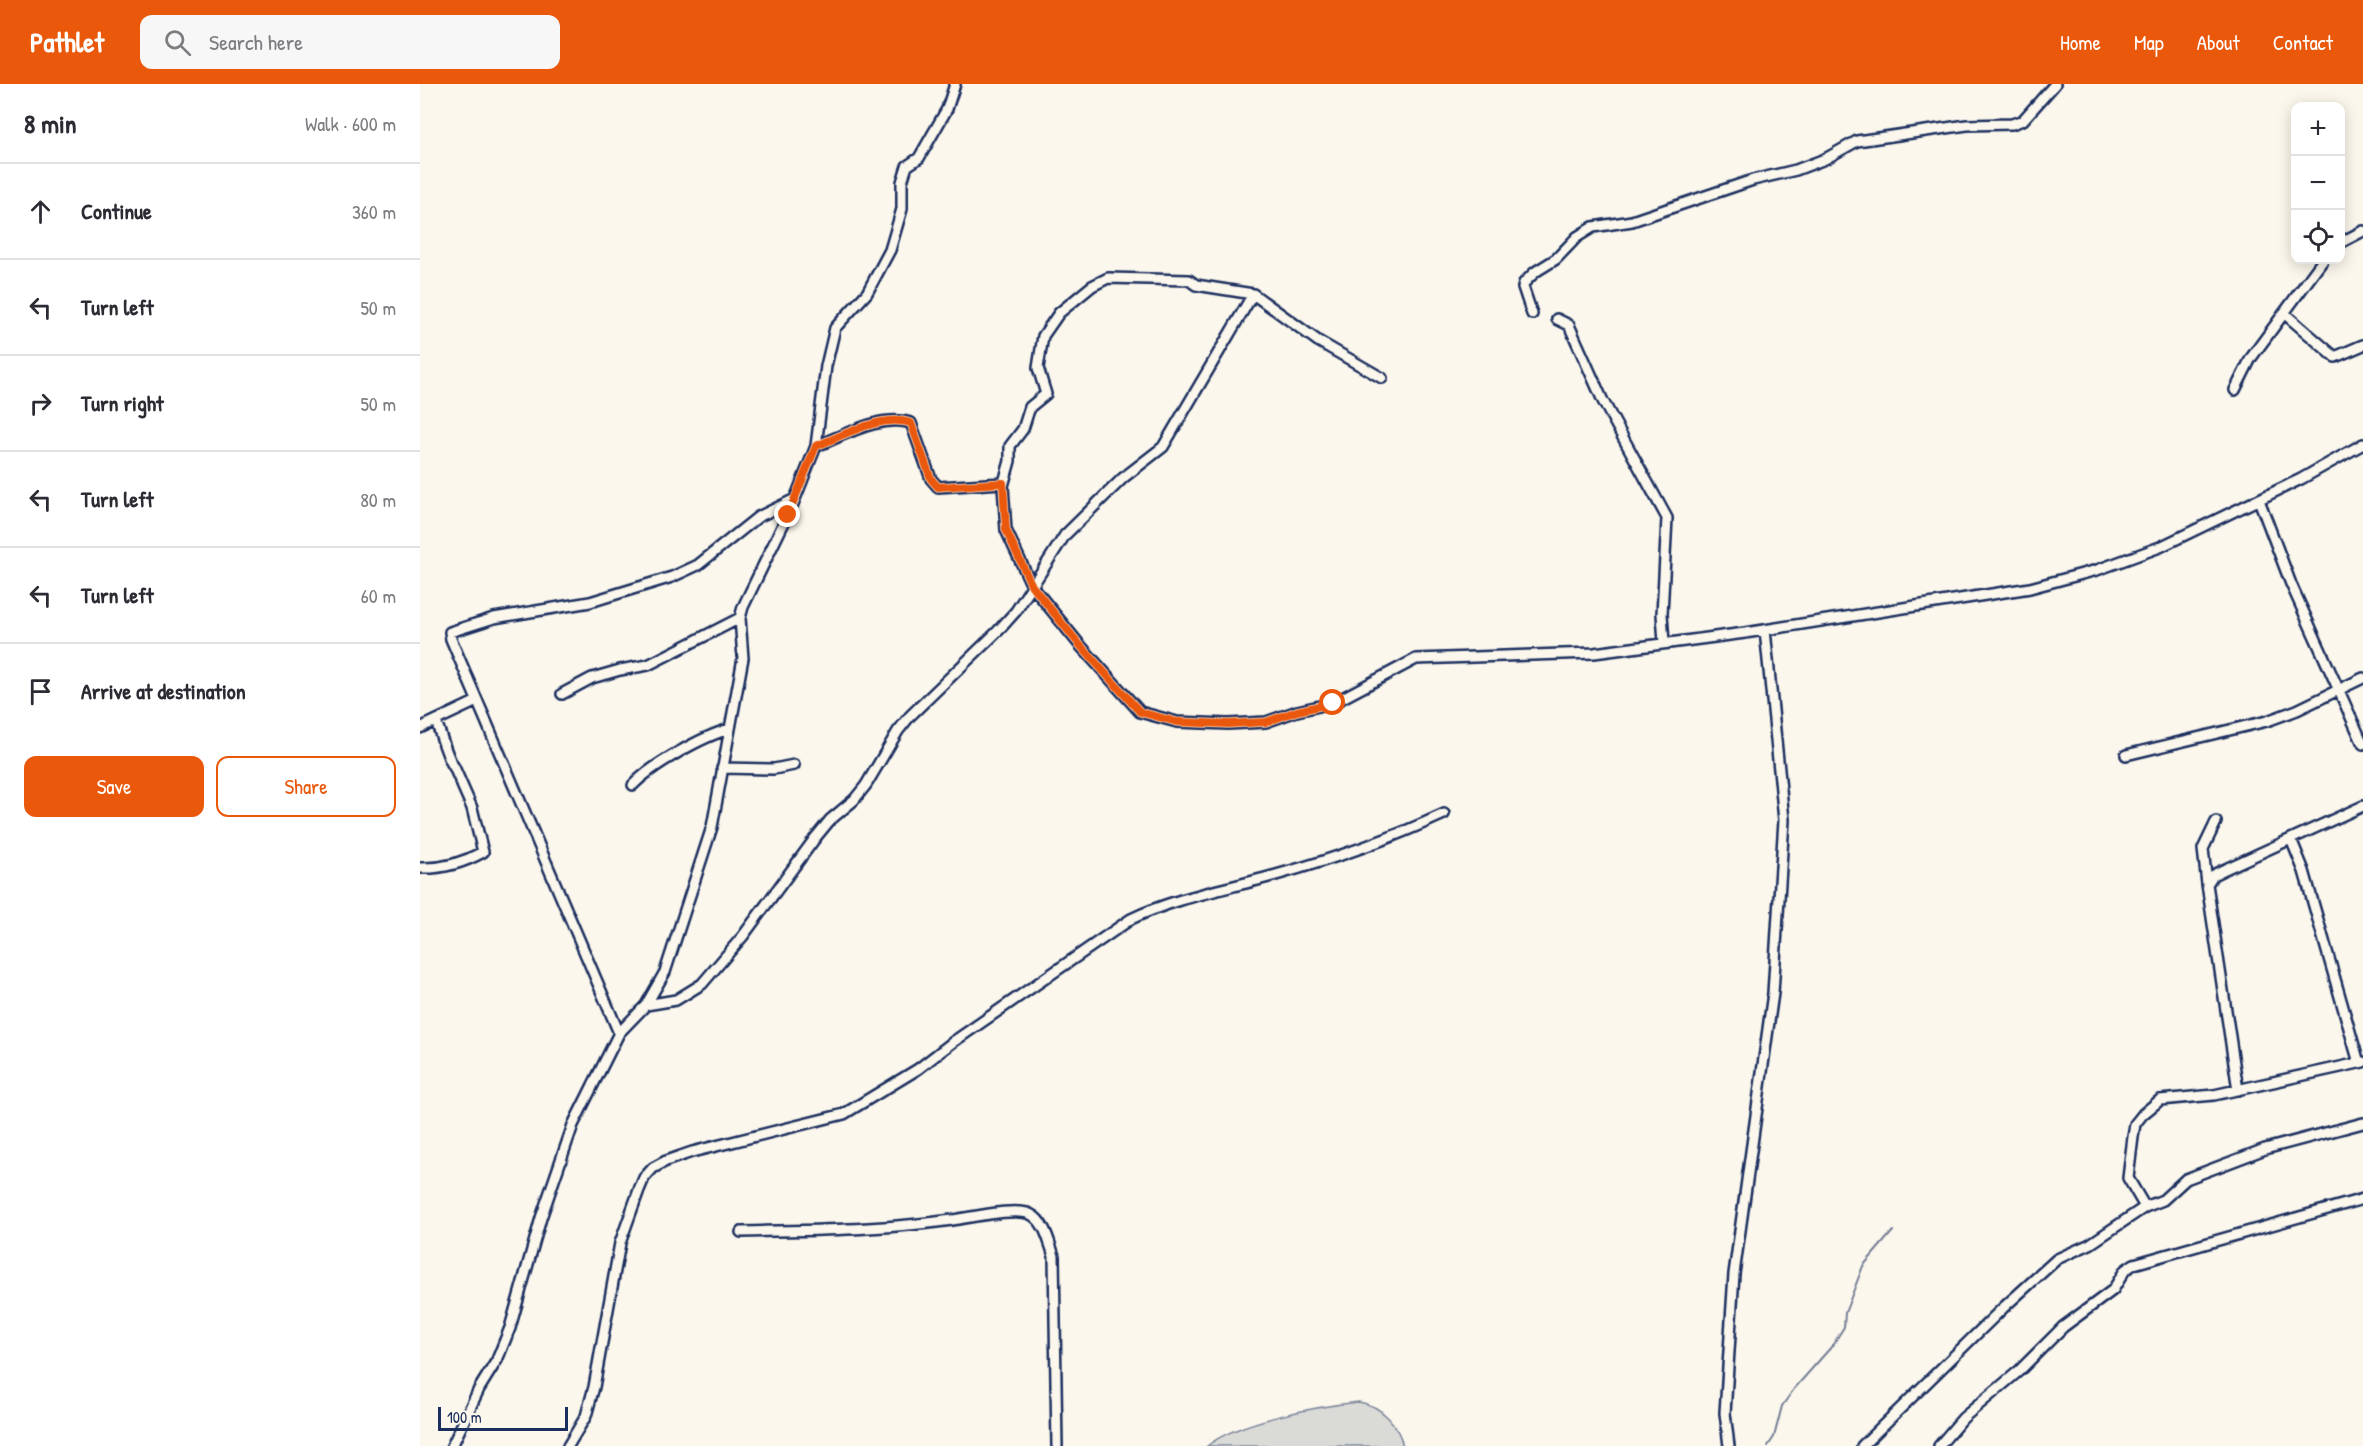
<!DOCTYPE html>
<meta charset="utf-8">
<style>
:root{--surface:#fff;--page:#f7f7f7;--text:#2b2b33;--muted:#7c7c81;--line:#e1e1e2;--accent:#ea580c}
body{margin:0;font-family:"Patrick Hand",sans-serif;background:var(--page);color:var(--text)}
.controls{position:absolute;right:18px;top:18px;display:grid;overflow:hidden;border-radius:12px;box-shadow:0 3px 15px #0003}
.controls button{width:54px;height:54px;display:grid;place-items:center;padding:0;border:0;border-bottom:2px solid var(--line);background:var(--surface);color:var(--text);font:30px sans-serif}
.scale{position:absolute;left:18px;bottom:15px;width:130px;box-sizing:border-box;padding-left:6px;border:3px solid #1b2f5e;border-top:0;font-size:16px;line-height:21px;white-space:nowrap;color:#1b2f5e;-webkit-text-stroke:4px #fbf7ec;paint-order:stroke}
.stop{position:absolute;width:18px;height:18px;margin:-14px;border:4px solid #ea580c;border-radius:50%;background:#fff}
.stop.end{background:#ea580c;border-color:#fff;box-shadow:0 2px 6px #0008}
.list{margin:0;padding:0;list-style:none}
h2{display:flex;justify-content:space-between;align-items:center;height:78px;margin:0;padding:0 24px;font-size:26px}
h2 small{font-size:20px;font-weight:400;color:var(--muted)}
.list li{display:grid;grid-template-columns:39px 1fr auto;gap:18px;align-items:center;box-sizing:border-box;height:96px;padding:0 24px;border-top:2px solid var(--line)}
.list b{display:block;font-size:22px;white-space:nowrap}
.list em{font-size:20px;font-style:normal;color:var(--muted)}
.actions{display:flex;gap:12px;padding:18px 24px}
.actions a{flex:1;padding:14px 0;border:2px solid var(--accent);border-radius:12px;text-align:center;font-size:21px;color:var(--accent)}
.actions .main{background:var(--accent);color:#fff}
.icon{flex:none;width:33px;height:33px;fill:none;stroke:currentColor;stroke-width:2;stroke-linecap:round;stroke-linejoin:round}
.map{position:relative;flex:none;width:1943px;height:1362px;overflow:hidden}
header{display:flex;align-items:center;gap:36px;box-sizing:border-box;height:84px;padding:0 30px;background:var(--accent);color:#fff}
header strong{font-size:28px}
nav{display:flex;gap:33px;margin-inline-start:auto;font-size:21px}
.search{width:420px;height:54px;background:var(--page);display:flex;align-items:center;gap:15px;box-sizing:border-box;padding:0 21px;border-radius:12px;color:var(--muted);font-size:22px}
main{display:flex}
aside{flex:1;background:var(--surface)}
.map>svg:first-child{display:block}
.green{fill:#dadad7;stroke:#7a849a;stroke-width:1.5}
.lines{fill:none;stroke-linecap:round;stroke-linejoin:round}
.stream{stroke:#747e96;stroke-width:2}
.minor-casing{stroke:#1b2f5e;stroke-width:14}
.minor{stroke:#fbf7ec;stroke-width:9}
.route{stroke:#ea580c;stroke-width:8}
</style>
<header>
<strong>Pathlet</strong>
<div class="search"><svg class="icon" aria-label="search" viewBox="0 0 24 24"><circle cx="10" cy="10" r="6"/><path d="M15 15l6 6"/></svg>Search here</div>
<nav><a>Home</a><a>Map</a><a>About</a><a>Contact</a></nav>
</header>
<main>
<aside>
<h2>8 min<small>Walk · 600 m</small></h2>
<ul class="list">
<li><svg class="icon" aria-label="ahead" viewBox="0 0 24 24"><path d="M12 20V5M6 11l6-6 6 6"/></svg><div><b>Continue</b></div><em>360 m</em></li>
<li><svg class="icon" aria-label="left" viewBox="0 0 24 24"><path d="M17 20v-9H6M10 6l-5 5 5 5"/></svg><div><b>Turn left</b></div><em>50 m</em></li>
<li><svg class="icon" aria-label="right" viewBox="0 0 24 24"><path d="M7 20v-9h11M14 6l5 5-5 5"/></svg><div><b>Turn right</b></div><em>50 m</em></li>
<li><svg class="icon" aria-label="left" viewBox="0 0 24 24"><path d="M17 20v-9H6M10 6l-5 5 5 5"/></svg><div><b>Turn left</b></div><em>80 m</em></li>
<li><svg class="icon" aria-label="left" viewBox="0 0 24 24"><path d="M17 20v-9H6M10 6l-5 5 5 5"/></svg><div><b>Turn left</b></div><em>60 m</em></li>
<li><svg class="icon" aria-label="arrive" viewBox="0 0 24 24"><path d="M6 21V4h12l-3 4 3 4H6"/></svg><div><b>Arrive at destination</b></div></li>
</ul>
<div class="actions"><a class="main">Save</a><a>Share</a></div>
</aside>
<div class="map">
<svg width="1943" height="1362" viewBox="0 0 1943 1362">
<rect width="100%" height="100%" fill="#fbf7ec"/>
<filter id="ink" filterUnits="userSpaceOnUse"><feTurbulence type="fractalNoise" baseFrequency=".0167" numOctaves="2"/><feDisplacementMap in="SourceGraphic" scale="12" xChannelSelector="R" yChannelSelector="G"/><feConvolveMatrix kernelMatrix="1 2 1 2 8 2 1 2 1" color-interpolation-filters="sRGB"/></filter>
<g filter="url(#ink)">
<path class="green" d="M 939,1318 C 962,1322 978,1340 983,1362 L 787,1362 C 817,1337 899,1322 939,1318 Z"/>
<g class="lines">
<path class="stream" d="M 1348,1362 L 1354,1353 L 1362,1322 L 1374,1305 L 1412,1262 L 1424,1243 L 1425,1229 L 1443,1182 L 1473,1147"/>
<g class="minor-casing">
<path id="minor" d="M 1920,159 L 1943,147
M 1112,230 L 1103,203 L 1104,199 L 1115,188 L 1136,175 L 1157,153 L 1173,143 L 1212,137 L 1333,96 L 1376,86 L 1405,75 L 1437,57 L 1547,41 L 1592,40 L 1603,36 L 1635,0
M 1865,230 L 1915,273 L 1943,261
M 1137,235 L 1149,241 L 1183,317 L 1247,434 L 1242,530 L 1244,559
M 962,294 L 898,257 L 833,210 L 776,201 L 769,196 L 688,194 L 672,202 L 639,229 L 623,252 L 618,284 L 626,310 L 610,323 L 603,345 L 590,362 L 590,377 L 583,402 L 586,446 L 612,502 L 659,560 L 720,628 L 757,638 L 808,640 L 846,638 L 877,627 L 913,619 L 996,575 L 1174,569 L 1325,549 L 1610,504 L 1677,486 L 1740,463 L 1881,395 L 1943,360
M 1815,306 L 1831,274 L 1903,176
M 396,362 C 425,351 460,330 491,339 L 511,395 L 518,403 L 583,399
M 1839,416 L 1871,500 L 1943,660
M 142,610 L 172,594 L 200,586 L 228,581 L 320,534
M 0,644 L 57,617
M 1706,671 L 1847,637 L 1877,626 L 1943,594
M 302,684 L 354,685 L 374,681
M 213,701 C 232,681 283,652 310,645
M 1871,755 L 1884,787 L 1939,979
M 0,784 C 23,785 43,779 63,768 L 52,724 L 34,683 C 28,676 20,648 16,637
M 1787,800 L 1783,765 L 1796,738
M 226,921 L 256,916 L 282,900 L 323,852 L 396,753 L 410,736 L 434,716 L 446,701 L 478,647 L 490,632 L 578,547 L 596,527 L 645,451 L 703,394 L 743,363 L 833,210
M 199,949 L 31,555 L 30,548 L 74,534 L 170,518 L 252,493 L 278,481 L 338,433 L 375,415
M 1818,1006 L 1787,800 L 1793,791 L 1803,786 L 1943,722
M 1725,1123 L 1708,1094 L 1713,1053 L 1715,1040 L 1723,1030 L 1740,1016 L 1794,1011 L 1943,978
M 321,1148 C 392,1146 462,1146 532,1136 C 550,1134 594,1123 610,1130 C 625,1137 629,1158 634,1172 L 637,1362
M 32,1362 L 59,1305 L 77,1276 L 90,1244 L 121,1134 L 153,1041 L 199,949 L 226,921 L 245,888 L 292,743 L 323,574 L 320,534 L 323,523 L 373,420 L 396,362 L 406,282 L 415,244 L 447,209 L 470,166 L 482,125 L 482,98 L 487,82 L 499,74 L 527,25 L 535,0
M 148,1362 L 166,1332 L 174,1303 L 200,1159 L 219,1106 L 224,1094 L 233,1084 L 246,1077 L 272,1068 L 424,1030 L 498,985 L 533,958 L 711,835 C 757,813 807,805 856,791 C 914,775 970,755 1024,730
M 1309,1362 L 1305,1329 L 1314,1190 L 1353,909 L 1364,736 L 1345,546
M 1442,1362 L 1583,1224 L 1637,1175 L 1670,1160 L 1725,1123 L 1743,1116 L 1766,1095 L 1845,1065 L 1943,1039
M 1519,1362 L 1543,1334 L 1600,1286 L 1643,1243 L 1693,1206 L 1705,1186 L 1714,1180 L 1943,1115"/>
</g>
<use href="#minor" class="minor"/>
</g>
</g>
<g class="lines" filter="url(#ink)">
<path class="route" d="M 368,431 L 396,362 C 425,351 460,330 491,339 L 511,395 L 518,403 L 583,399 L 586,446 L 612,502 L 659,560 L 720,628 L 757,638 L 808,640 L 846,638 L 877,627 L 913,619"/>
</g>
</svg>
<div class="controls">
<button>+</button>
<button>−</button>
<button><svg class="icon" aria-label="locate" viewBox="0 0 24 24"><circle cx="12" cy="12" r="6"/><path d="M12 2v4M12 18v4M2 12h4M18 12h4"/></svg></button>
</div>
<div class="scale">100 m</div>
<div class="stop" style="left:913px;top:619px"></div>
<div class="stop end" style="left:368px;top:431px"></div>
</div>
</main>
